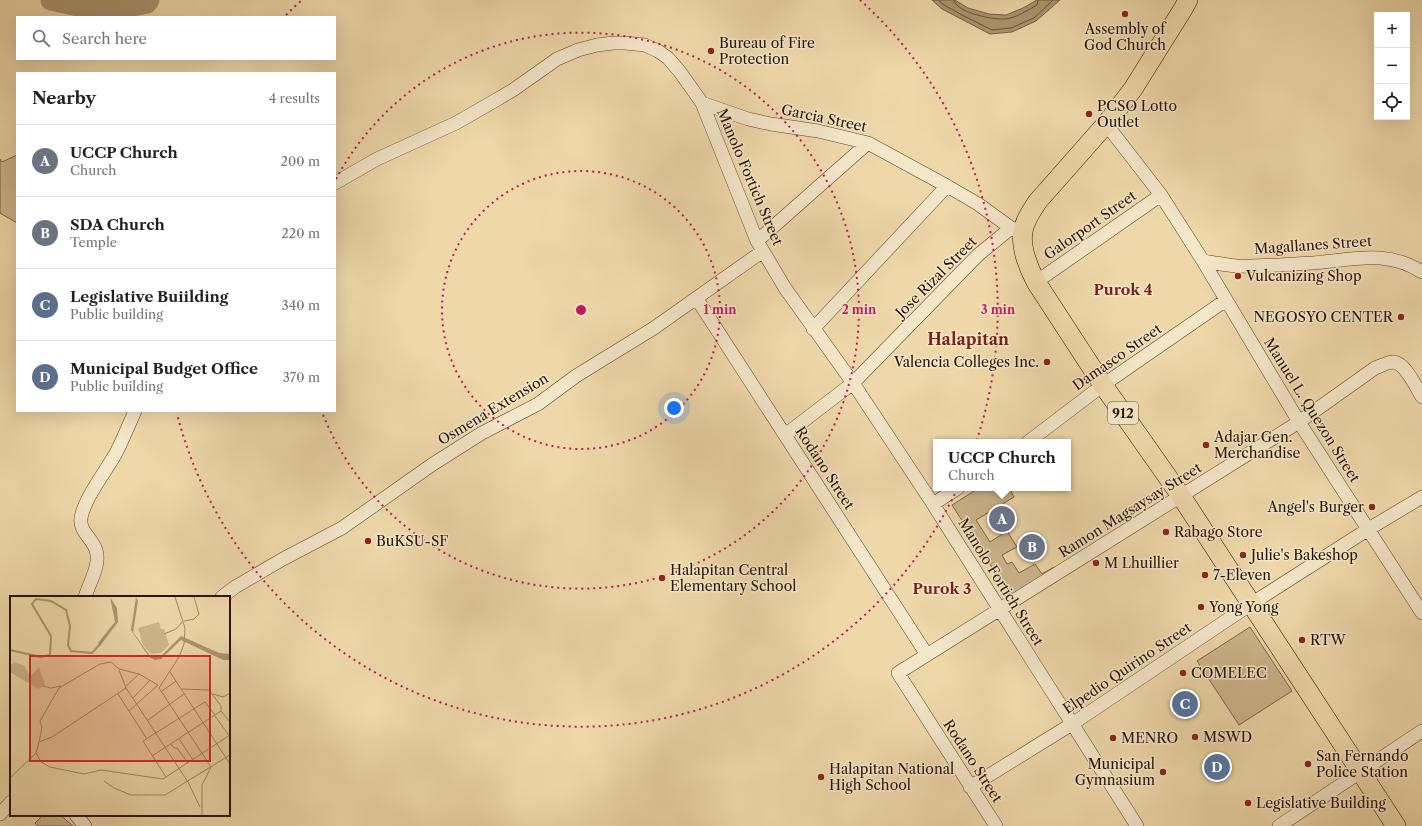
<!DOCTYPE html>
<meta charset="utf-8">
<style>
:root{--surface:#fff;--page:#f6f6f6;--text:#202124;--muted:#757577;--line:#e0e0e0;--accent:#0f766e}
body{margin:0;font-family:"Libre Caslon Text",serif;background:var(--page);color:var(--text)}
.controls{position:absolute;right:12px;top:12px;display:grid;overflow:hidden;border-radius:0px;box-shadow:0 4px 16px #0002}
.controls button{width:36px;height:36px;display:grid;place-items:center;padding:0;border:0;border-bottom:1px solid var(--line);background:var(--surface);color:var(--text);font:20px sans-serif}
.you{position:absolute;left:674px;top:408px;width:14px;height:14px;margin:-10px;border:3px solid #fff;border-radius:50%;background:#1a73e8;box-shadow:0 0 0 6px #1a73e833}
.badge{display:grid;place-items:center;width:26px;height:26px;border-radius:50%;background:var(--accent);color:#fff;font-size:13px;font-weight:700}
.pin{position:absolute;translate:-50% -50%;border:2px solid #fff;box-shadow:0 1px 4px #0006}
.popup{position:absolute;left:933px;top:439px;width:138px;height:52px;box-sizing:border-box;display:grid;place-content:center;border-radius:0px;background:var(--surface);filter:drop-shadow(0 1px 3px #0005);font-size:13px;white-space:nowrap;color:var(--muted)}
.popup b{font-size:15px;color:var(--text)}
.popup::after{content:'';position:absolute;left:50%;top:100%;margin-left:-8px;border:8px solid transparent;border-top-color:var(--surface)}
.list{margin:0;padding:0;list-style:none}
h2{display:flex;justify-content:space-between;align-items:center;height:52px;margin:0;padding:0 16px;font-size:17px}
h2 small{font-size:13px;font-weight:400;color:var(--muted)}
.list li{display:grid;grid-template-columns:26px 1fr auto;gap:12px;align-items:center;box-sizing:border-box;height:72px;padding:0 16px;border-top:1px solid var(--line)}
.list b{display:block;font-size:15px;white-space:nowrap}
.list p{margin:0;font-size:13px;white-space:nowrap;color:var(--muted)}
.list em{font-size:13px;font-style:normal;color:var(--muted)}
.icon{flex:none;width:22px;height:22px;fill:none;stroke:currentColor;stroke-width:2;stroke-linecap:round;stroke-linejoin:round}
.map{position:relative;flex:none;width:1422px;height:826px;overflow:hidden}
.search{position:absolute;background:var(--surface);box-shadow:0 4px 16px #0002;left:16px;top:16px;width:320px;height:44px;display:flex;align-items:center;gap:10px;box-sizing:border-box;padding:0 14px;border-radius:0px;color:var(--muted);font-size:15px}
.panel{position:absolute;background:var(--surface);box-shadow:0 4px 16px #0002;left:16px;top:72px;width:320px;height:340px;border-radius:0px}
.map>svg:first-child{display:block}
.green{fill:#cdb68d;stroke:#7c6446}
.water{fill:#ab9570;stroke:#776143}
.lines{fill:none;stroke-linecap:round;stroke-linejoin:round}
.shore{stroke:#6a5438;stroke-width:1}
.river{stroke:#ab9570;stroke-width:21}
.minor-casing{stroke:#5b442a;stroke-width:14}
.highway-casing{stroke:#2a1200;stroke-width:20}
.minor{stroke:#f4e6c8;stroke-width:13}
.highway{stroke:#eed8aa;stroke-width:19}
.ring{fill:none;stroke:#c2185b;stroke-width:2;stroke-dasharray:2 4}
.poi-dot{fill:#8f2418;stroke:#f4e6c8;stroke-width:1.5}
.labels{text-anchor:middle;stroke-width:3;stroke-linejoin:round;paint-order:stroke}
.shield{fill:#f4e6c8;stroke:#67523c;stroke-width:1}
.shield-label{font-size:13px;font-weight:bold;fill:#2a1200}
.poi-label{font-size:14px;fill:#2a1200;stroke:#f4e6c8;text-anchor:start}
.street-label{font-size:14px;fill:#2a1200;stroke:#f4e6c8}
.neighbourhood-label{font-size:15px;font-weight:bold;fill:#7a1f14;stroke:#f4e6c8}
.quarter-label{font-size:16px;font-weight:bold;fill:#7a1f14;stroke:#f4e6c8}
.inset-river{fill:none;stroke:#ab9570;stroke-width:2}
.inset-road{fill:none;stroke:#a08966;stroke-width:1}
.view{fill:#d62828;fill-opacity:0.15;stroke:#d62828;stroke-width:2}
.inset-edge{fill:none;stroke:#2a1200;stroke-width:2}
.centre{fill:#c2185b;stroke:#f4e6c8;stroke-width:2}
.ring-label{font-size:12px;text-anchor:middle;font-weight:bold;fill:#c2185b;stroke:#f4e6c8;stroke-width:3;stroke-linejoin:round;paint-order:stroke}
</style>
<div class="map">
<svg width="1422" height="826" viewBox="0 0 1422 826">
<rect width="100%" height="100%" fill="#eed8aa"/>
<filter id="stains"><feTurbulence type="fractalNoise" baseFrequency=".005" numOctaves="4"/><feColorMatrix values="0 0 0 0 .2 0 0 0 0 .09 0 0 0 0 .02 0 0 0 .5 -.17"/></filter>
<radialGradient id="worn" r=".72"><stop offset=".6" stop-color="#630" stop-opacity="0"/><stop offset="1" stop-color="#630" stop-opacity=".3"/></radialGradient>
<path class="green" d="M 17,155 L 17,223 L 0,213 L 0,159 L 2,162 Z
M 979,488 L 1009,488 L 1014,497 L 976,520 L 990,542 L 1007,531 L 1017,547 L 1002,555 L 1007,564 L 1012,562 L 1019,573 L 1035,564 L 1042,574 L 1054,567 L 1056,570 L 1011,597 L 952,505 Z
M 1250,627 L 1292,691 L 1239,725 L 1197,661 Z
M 43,815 L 60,815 L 73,826 L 38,826 L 35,823 Z"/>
<path class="water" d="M 932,0 L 955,0 L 968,8 L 989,14 L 1006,15 L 1023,8 L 1037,0 L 1060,0 L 1036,21 L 1012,32 L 990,34 L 942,9 Z"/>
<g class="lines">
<path class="shore" d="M 938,0 L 944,5 L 962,15 L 992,30 L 1011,28 L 1034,18 L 1053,0
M 954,0 C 956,13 994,20 1005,19 C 1016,18 1028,10 1037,5 L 1038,0"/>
<path class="river" d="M 51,0 L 87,8 L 115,10 L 147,3 L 149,0"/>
<g class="minor-casing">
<path id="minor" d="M 702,103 L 757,241 L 785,288 L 853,383 L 933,504 L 1137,826
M 1106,124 L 1161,195 L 1203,261 L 1299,422 L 1422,613
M 335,183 L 377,159 L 456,123 L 496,100 L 513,90 L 557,59 L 578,50 L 597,45 L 613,43 L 625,43 L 645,45 L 658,51 L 668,58 L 680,72 L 702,103 L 748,119 L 771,124 L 818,131 L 868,143 L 947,186 L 978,204 L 1011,228
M 757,241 L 868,143
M 1203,261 C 1214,263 1226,265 1237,266 C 1262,267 1288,264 1313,263 C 1353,260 1386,249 1422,272
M 1036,282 L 1161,195
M 697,299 L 927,655
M 813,329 L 947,186
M 785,435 L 853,383 L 978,255 L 1011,228 L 1019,230
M 1028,442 L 1103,385 L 1226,300
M 933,504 L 958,488
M 85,597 C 89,583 101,565 96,550 C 92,538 79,531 81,518 C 84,499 106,471 116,453 C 123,439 129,425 135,411
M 222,597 L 235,587 L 283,559 L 342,528 L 433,464 L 482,433 L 538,404 L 576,376 L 654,328 L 763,251
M 970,787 L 1072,724 L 1251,604 L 1367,530 L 1422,497
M 0,814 L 11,802
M 76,815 L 85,826
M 996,826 L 898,673 L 1299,422 L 1375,368 C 1381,366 1387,362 1394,362 C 1406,364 1416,387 1422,397
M 1279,826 L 1422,731"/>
</g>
<g class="highway-casing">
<path id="highway" d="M 1188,0 L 1183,9 L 1133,89 L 1106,124 L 1038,201 C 1032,210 1024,221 1023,232 C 1020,247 1029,269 1036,282 L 1103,385 L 1181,496 L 1396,826"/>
</g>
<use href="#minor" class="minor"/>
<use href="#highway" class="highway"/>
</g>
<g class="ring">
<circle cx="581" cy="310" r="139"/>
<path d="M336 179A278 278 0 1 1 322 412"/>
<path d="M286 15A417 417 0 0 1 302 0M860 0A417 417 0 1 1 177 414"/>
</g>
<g class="poi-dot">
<circle cx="1125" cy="14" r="4"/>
<circle cx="711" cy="51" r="4"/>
<circle cx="1089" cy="114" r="4"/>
<circle cx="1238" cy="276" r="4"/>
<circle cx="1401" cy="317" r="4"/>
<circle cx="1047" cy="362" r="4"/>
<circle cx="1206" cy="445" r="4"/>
<circle cx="1372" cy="507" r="4"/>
<circle cx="1166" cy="532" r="4"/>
<circle cx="368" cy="541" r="4"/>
<circle cx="1243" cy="555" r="4"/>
<circle cx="1096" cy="563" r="4"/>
<circle cx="1205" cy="575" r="4"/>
<circle cx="662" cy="578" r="4"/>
<circle cx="1201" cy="607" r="4"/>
<circle cx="1302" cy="640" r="4"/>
<circle cx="1183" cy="673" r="4"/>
<circle cx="1195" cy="737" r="4"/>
<circle cx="1113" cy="738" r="4"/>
<circle cx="1308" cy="764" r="4"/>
<circle cx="1163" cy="772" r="4"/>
<circle cx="821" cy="777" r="4"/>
<circle cx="1248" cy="803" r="4"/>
</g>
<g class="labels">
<rect class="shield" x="1108" y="402" width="30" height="22" rx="3"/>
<g class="shield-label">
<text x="1123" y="418">912</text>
</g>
<g class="poi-label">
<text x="1125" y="34" text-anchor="middle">Assembly of<tspan x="1125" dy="16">God Church</tspan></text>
<text x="719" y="48">Bureau of Fire<tspan x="719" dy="16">Protection</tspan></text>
<text x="1097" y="111">PCSO Lotto<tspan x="1097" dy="16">Outlet</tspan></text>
<text x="1246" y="281">Vulcanizing Shop</text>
<text x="1393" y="322" text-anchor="end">NEGOSYO CENTER</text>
<text x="1039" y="367" text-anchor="end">Valencia Colleges Inc.</text>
<text x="1214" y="442">Adajar Gen.<tspan x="1214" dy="16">Merchandise</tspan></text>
<text x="1364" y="512" text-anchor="end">Angel's Burger</text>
<text x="1174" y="537">Rabago Store</text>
<text x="376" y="546">BuKSU-SF</text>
<text x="1251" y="560">Julie's Bakeshop</text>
<text x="1104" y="568">M Lhuillier</text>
<text x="670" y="575">Halapitan Central<tspan x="670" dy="16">Elementary School</tspan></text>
<text x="1213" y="580">7-Eleven</text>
<text x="1209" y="612">Yong Yong</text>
<text x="1310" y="645">RTW</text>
<text x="1191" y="678">COMELEC</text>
<text x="1203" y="742">MSWD</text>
<text x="1121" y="743">MENRO</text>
<text x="1316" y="761">San Fernando<tspan x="1316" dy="16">Police Station</tspan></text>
<text x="1155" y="769" text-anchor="end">Municipal<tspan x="1155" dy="16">Gymnasium</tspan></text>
<text x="829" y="774">Halapitan National<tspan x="829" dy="16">High School</tspan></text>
<text x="1256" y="808">Legislative Building</text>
</g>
<g class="street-label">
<text transform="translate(824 118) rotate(12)" y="5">Garcia Street</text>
<text transform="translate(750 177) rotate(67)" y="5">Manolo Fortich Street</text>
<text transform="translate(1090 225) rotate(-35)" y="5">Galorport Street</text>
<text transform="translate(1313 245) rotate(-4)" y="5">Magallanes Street</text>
<text transform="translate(936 277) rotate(-45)" y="5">Jose Rizal Street</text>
<text transform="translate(1117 357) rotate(-35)" y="5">Damasco Street</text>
<text transform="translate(493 409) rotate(-31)" y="5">Osmena Extension</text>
<text transform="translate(1312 410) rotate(58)" y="5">Manuel L. Quezon Street</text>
<text transform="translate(825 468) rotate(57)" y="5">Rodano Street</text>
<text transform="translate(1130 510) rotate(-32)" y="5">Ramon Magsaysay Street</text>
<text transform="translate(1001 582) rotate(58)" y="5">Manolo Fortich Street</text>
<text transform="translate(1127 668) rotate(-34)" y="5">Elpedio Quirino Street</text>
<text transform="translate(973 761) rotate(57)" y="5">Rodano Street</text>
</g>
<g class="neighbourhood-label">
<text x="1123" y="295">Purok 4</text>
<text x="942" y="594">Purok 3</text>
</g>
<g class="quarter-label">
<text x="968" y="345">Halapitan</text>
</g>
</g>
<g transform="translate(10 596)">
<rect width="220" height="220" fill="#eed8aa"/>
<path d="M 149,26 L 151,33 L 154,33 L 159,49 L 151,57 L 141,58 L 133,49 L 128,32 ZM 4,66 L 15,70 L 20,81 L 29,71 L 35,89 L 28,93 L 0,76 L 0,70 Z" fill="#cdb68d"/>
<path d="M 100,1 L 107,12 L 108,26 L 90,50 L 88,47 L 105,26 ZM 126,1 L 128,5 L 123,36 L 140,60 L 151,60 L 171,40 L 209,57 L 220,58 L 220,64 L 213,64 L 171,44 L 151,63 L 145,64 L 139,61 L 121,34 Z" fill="#ab9570"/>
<path class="inset-river" d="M 0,54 L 31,61 L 40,59 L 41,40 L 22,8 L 26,3 L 41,5 L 56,14 L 60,30 L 58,49 L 61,55 L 82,57 L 90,48"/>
<path class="inset-road" d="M 165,1 L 175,32 L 174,48 L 169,61 L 149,92 L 201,171 L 192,189 L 192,219M 174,25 L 184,23 L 189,18 L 184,1M 154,38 L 166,33 L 172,26M 109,74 L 116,92 L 178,186 L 190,211M 160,76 L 220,168M 33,90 L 41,92 L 51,90M 115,91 L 129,78M 116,92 L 42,141 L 29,146 L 26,157 L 31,166 L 40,171 L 74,178 L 91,174 L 153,183 L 220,139M 152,95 L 166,85M 108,98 L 137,143M 203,98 L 213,101 L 220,97M 123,102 L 140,84M 119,115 L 148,89M 211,115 L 220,126M 205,120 L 220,141M 138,124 L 174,98M 169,143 L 183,164M 29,146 L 32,131 L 30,125 L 49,92 L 90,68 L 101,66 L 109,73 L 129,78 L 148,89M 161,148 L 164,152 L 167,152 L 178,167M 142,160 L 211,115 L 211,110 L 199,94 L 172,93M 156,181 L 133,145 L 195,106 L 205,119M 0,182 L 26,157M 94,185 L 104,192 L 121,199 L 155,199 L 220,159"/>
<path class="view" d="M 20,60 L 200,60 L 200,165 L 20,165 Z"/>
<rect width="220" height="220" class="inset-edge"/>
</g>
<circle cx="581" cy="310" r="6" class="centre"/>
<g class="ring-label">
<text x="720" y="314">1 min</text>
<text x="859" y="314">2 min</text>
<text x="998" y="314">3 min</text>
</g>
<rect width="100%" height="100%" filter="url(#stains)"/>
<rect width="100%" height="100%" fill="url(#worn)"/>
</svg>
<div class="controls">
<button>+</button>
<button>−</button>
<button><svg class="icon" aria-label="locate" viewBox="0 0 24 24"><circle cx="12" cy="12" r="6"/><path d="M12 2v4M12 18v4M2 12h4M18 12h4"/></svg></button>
</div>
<div class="you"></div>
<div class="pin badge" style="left:1002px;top:519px;background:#6b7280">A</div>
<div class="popup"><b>UCCP Church</b>Church</div>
<div class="pin badge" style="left:1032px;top:547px;background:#6b7280">B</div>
<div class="pin badge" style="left:1185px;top:704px;background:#5c6f8a">C</div>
<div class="pin badge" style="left:1217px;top:767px;background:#5c6f8a">D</div>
<div class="search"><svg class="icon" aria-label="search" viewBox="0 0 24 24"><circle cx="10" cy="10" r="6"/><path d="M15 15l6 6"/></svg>Search here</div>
<section class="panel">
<h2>Nearby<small>4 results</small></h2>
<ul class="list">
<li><span class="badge" style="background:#6b7280">A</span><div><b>UCCP Church</b><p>Church</p></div><em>200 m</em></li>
<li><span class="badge" style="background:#6b7280">B</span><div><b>SDA Church</b><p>Temple</p></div><em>220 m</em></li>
<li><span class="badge" style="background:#5c6f8a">C</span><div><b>Legislative Buiilding</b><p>Public building</p></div><em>340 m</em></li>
<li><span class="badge" style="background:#5c6f8a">D</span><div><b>Municipal Budget Office</b><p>Public building</p></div><em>370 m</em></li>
</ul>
</section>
</div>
